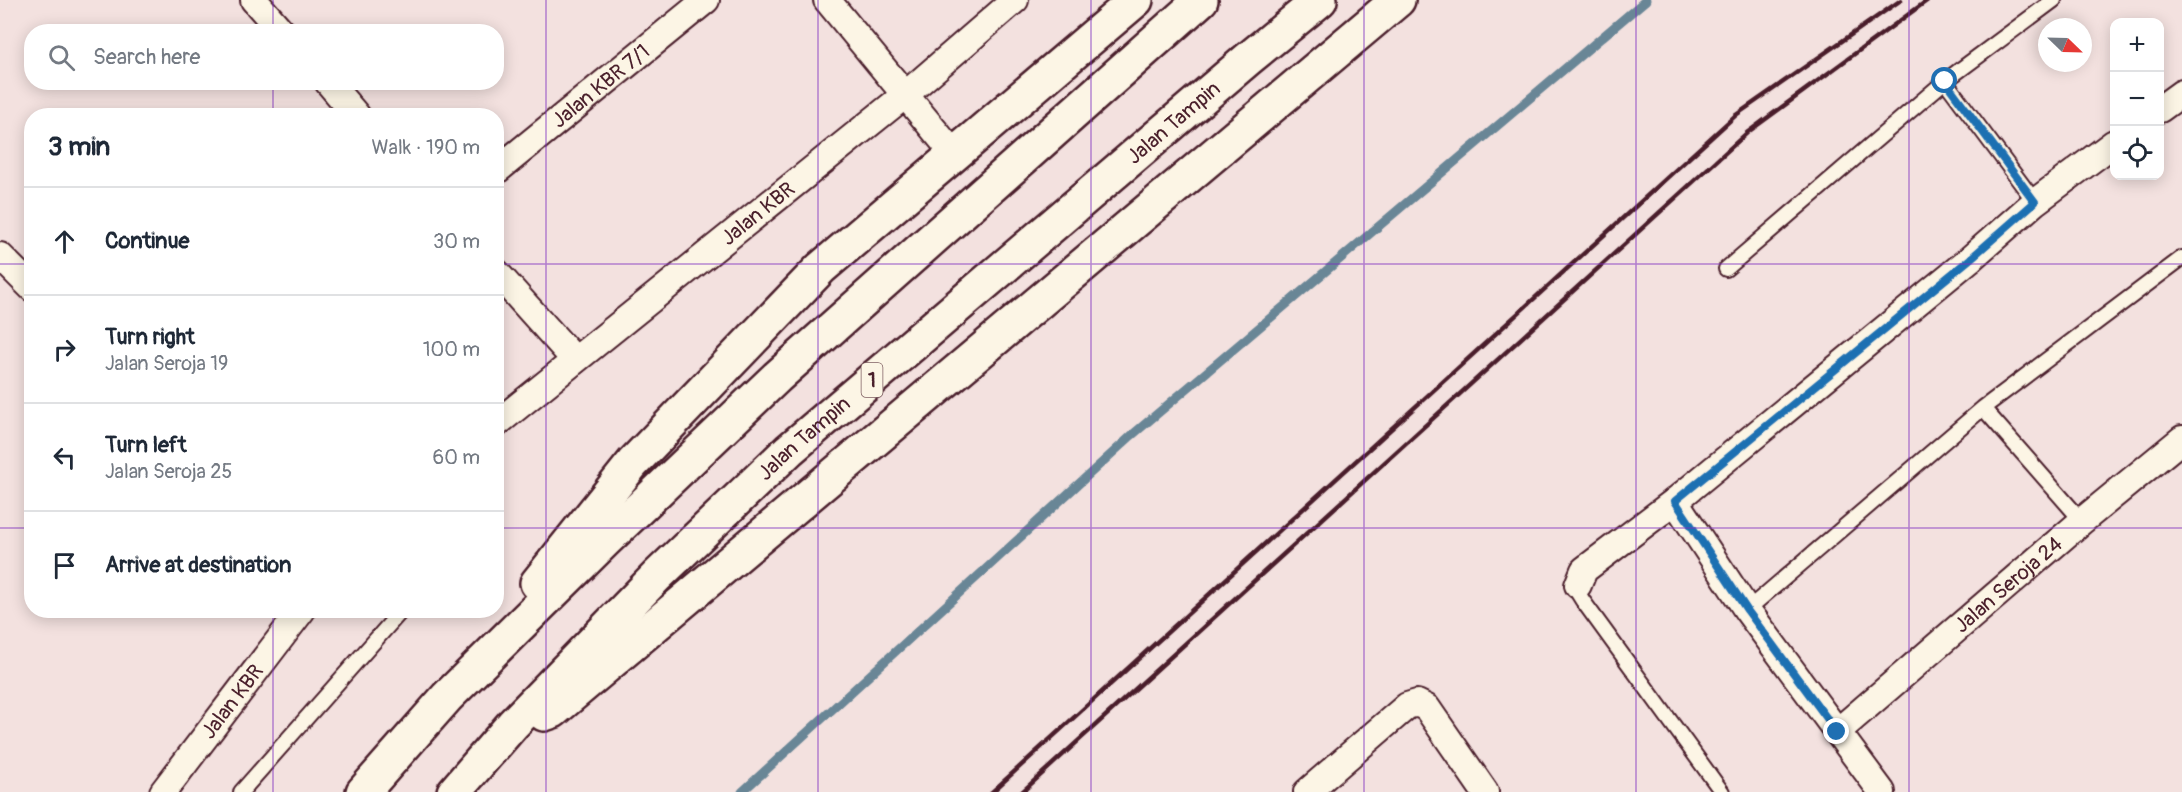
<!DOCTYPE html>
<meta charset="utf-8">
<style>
:root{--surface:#fff;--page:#f2f2f3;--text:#1f2937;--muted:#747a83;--line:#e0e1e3}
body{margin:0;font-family:Pangolin,sans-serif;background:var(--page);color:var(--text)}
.controls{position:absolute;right:18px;top:18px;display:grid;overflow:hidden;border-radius:12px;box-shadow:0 3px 15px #0003}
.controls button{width:54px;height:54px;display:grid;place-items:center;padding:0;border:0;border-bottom:2px solid var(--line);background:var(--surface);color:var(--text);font:30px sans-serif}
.compass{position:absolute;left:2038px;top:18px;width:54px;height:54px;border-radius:50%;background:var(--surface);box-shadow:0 3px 15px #0003;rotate:113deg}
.stop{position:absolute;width:18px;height:18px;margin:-14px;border:4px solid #1f6fb2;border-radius:50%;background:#fff}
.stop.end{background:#1f6fb2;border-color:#fff;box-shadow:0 2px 6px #0008}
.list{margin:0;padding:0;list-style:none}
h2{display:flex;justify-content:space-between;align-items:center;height:78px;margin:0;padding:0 24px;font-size:26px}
h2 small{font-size:20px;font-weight:400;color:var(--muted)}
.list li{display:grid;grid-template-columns:39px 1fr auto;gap:18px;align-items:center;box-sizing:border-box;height:108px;padding:0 24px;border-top:2px solid var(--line)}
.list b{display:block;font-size:22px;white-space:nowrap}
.list p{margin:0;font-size:20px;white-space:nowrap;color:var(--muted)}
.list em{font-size:20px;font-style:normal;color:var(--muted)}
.icon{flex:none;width:33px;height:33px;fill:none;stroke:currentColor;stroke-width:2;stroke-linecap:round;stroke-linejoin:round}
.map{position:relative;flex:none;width:2182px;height:792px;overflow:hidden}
.search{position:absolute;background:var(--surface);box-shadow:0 3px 15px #0003;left:24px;top:24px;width:480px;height:66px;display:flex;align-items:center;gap:15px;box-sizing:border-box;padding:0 21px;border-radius:24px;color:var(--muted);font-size:22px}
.panel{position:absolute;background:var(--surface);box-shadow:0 3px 15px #0003;left:24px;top:108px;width:480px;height:510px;border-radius:24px}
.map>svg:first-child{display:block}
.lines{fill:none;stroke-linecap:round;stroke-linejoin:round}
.stream{stroke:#698696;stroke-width:9}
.service-casing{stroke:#4a1f2b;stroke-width:18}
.minor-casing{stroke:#4a1f2b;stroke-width:30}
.trunk-casing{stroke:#4a1f2b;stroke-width:38}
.service{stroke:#fcf5e5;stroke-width:14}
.minor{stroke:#fcf5e5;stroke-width:26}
.trunk{stroke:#fcf5e5;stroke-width:33}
.rail{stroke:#4a1f2b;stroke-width:4.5}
.route{stroke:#1f6fb2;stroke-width:8}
.grid{fill:none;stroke:#7b2cbf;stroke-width:1.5;stroke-opacity:0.55}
.labels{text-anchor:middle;stroke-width:4.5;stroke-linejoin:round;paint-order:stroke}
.shield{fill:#fcf5e5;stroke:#7f5f63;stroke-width:1.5}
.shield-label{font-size:20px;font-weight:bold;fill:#4a1f2b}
.street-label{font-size:21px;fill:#4a1f2b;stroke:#fcf5e5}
</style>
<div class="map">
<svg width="2182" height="792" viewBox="0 0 2182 792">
<rect width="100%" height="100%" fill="#f3e1df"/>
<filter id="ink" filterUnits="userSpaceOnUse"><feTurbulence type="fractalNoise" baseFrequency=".0167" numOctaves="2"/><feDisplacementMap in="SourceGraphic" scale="12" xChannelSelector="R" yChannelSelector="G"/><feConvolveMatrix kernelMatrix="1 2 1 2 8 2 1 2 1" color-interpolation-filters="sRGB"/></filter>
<g filter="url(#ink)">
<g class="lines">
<path class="stream" d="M 742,792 L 1131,436 L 1646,0"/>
<g class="service-casing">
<path id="service" d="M 1945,81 L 2035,202
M 1726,269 L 1945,81 L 2054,0
M 1983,408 L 2082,521
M 1578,585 L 1578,593 L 1583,601 L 1722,792
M 1747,610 L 1983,408 L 2182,258
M 241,792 L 402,610"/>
</g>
<g class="minor-casing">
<g id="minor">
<path d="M 254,0 L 282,32"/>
<path d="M 827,0 L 954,154"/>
<path d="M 328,82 L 357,116"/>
<path d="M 2160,109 L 2182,93"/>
<path id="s1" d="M 496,171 L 706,0"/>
<path d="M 0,256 L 32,288"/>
<path d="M 496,272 L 575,360"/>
<path id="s2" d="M 496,424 L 905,95 L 1015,0"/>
<path d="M 1675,501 L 1747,610 L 1882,792"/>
<path d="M 1578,585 L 1584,570 L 1675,501 L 1970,259 L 2035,202 L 2114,143"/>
<path id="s3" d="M 1837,732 L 2082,521 L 2182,439"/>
<path id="s4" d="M 163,792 L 302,610"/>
<path d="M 1307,792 L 1407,706 L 1417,703 L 1427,708 L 1485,792"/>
</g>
</g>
<g class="trunk-casing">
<g id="trunk">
<path d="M 537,583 L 633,463 L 821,268 L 1136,0"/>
<path d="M 544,714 L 553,711 L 1398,0"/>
<path d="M 363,792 L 447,697 L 605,541 L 777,377 L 1201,0"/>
<path id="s5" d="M 454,792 L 513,724 L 657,576 L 789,450 L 1248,59 L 1320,0"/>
</g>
</g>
<use href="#service" class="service"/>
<use href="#minor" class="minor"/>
<use href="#trunk" class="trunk"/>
<path class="rail" d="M 992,792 L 1736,115 L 1901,0
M 1022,792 L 1748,132 L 1928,0"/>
</g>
</g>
<g class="lines" filter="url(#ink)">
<path class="route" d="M 1837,732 L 1747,610 L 1675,501 L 1970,259 L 2035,202 L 1945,81"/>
</g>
<path class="grid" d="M 273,0 L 273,32M 546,0 L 546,792M 818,0 L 818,792M 1091,0 L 1091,792M 1364,0 L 1364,792M 1636,0 L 1636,792M 1909,0 L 1909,792M 273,82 L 273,116M 0,264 L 32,264M 496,264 L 2182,264M 0,528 L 32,528M 496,528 L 2182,528M 273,610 L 273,792"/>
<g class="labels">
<rect class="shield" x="861.5" y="363" width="21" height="34" rx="4.5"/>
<g class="shield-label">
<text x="872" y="387">1</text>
</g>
<g class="street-label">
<text dy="7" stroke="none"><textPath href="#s1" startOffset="135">Jalan KBR 7/1</textPath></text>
<text dy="7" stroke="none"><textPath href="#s5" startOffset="984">Jalan Tampin</textPath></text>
<text dy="7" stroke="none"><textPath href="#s2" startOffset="336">Jalan KBR</textPath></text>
<text dy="7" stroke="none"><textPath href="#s5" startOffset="498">Jalan Tampin</textPath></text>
<text dy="7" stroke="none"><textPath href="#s3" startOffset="226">Jalan Seroja 24</textPath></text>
<text dy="7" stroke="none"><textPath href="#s4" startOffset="114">Jalan KBR</textPath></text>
</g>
</g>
</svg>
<div class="controls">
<button>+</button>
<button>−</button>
<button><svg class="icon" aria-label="locate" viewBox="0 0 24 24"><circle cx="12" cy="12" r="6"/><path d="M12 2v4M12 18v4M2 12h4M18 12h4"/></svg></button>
</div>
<svg class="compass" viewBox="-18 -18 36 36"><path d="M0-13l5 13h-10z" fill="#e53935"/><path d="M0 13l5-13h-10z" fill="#747a83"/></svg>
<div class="stop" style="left:1945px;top:81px"></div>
<div class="stop end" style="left:1837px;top:732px"></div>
<div class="search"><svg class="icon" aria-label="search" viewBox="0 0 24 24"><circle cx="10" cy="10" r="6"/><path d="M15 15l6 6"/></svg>Search here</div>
<section class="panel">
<h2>3 min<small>Walk · 190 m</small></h2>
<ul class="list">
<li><svg class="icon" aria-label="ahead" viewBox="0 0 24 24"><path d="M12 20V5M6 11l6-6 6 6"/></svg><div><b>Continue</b></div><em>30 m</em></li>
<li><svg class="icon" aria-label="right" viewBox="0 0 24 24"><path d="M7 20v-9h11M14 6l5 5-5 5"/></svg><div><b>Turn right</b><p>Jalan Seroja 19</p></div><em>100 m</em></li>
<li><svg class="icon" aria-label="left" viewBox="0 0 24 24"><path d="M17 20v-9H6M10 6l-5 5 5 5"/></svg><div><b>Turn left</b><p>Jalan Seroja 25</p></div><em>60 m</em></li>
<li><svg class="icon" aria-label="arrive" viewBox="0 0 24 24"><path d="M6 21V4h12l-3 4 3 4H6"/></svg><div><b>Arrive at destination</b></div></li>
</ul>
</section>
</div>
